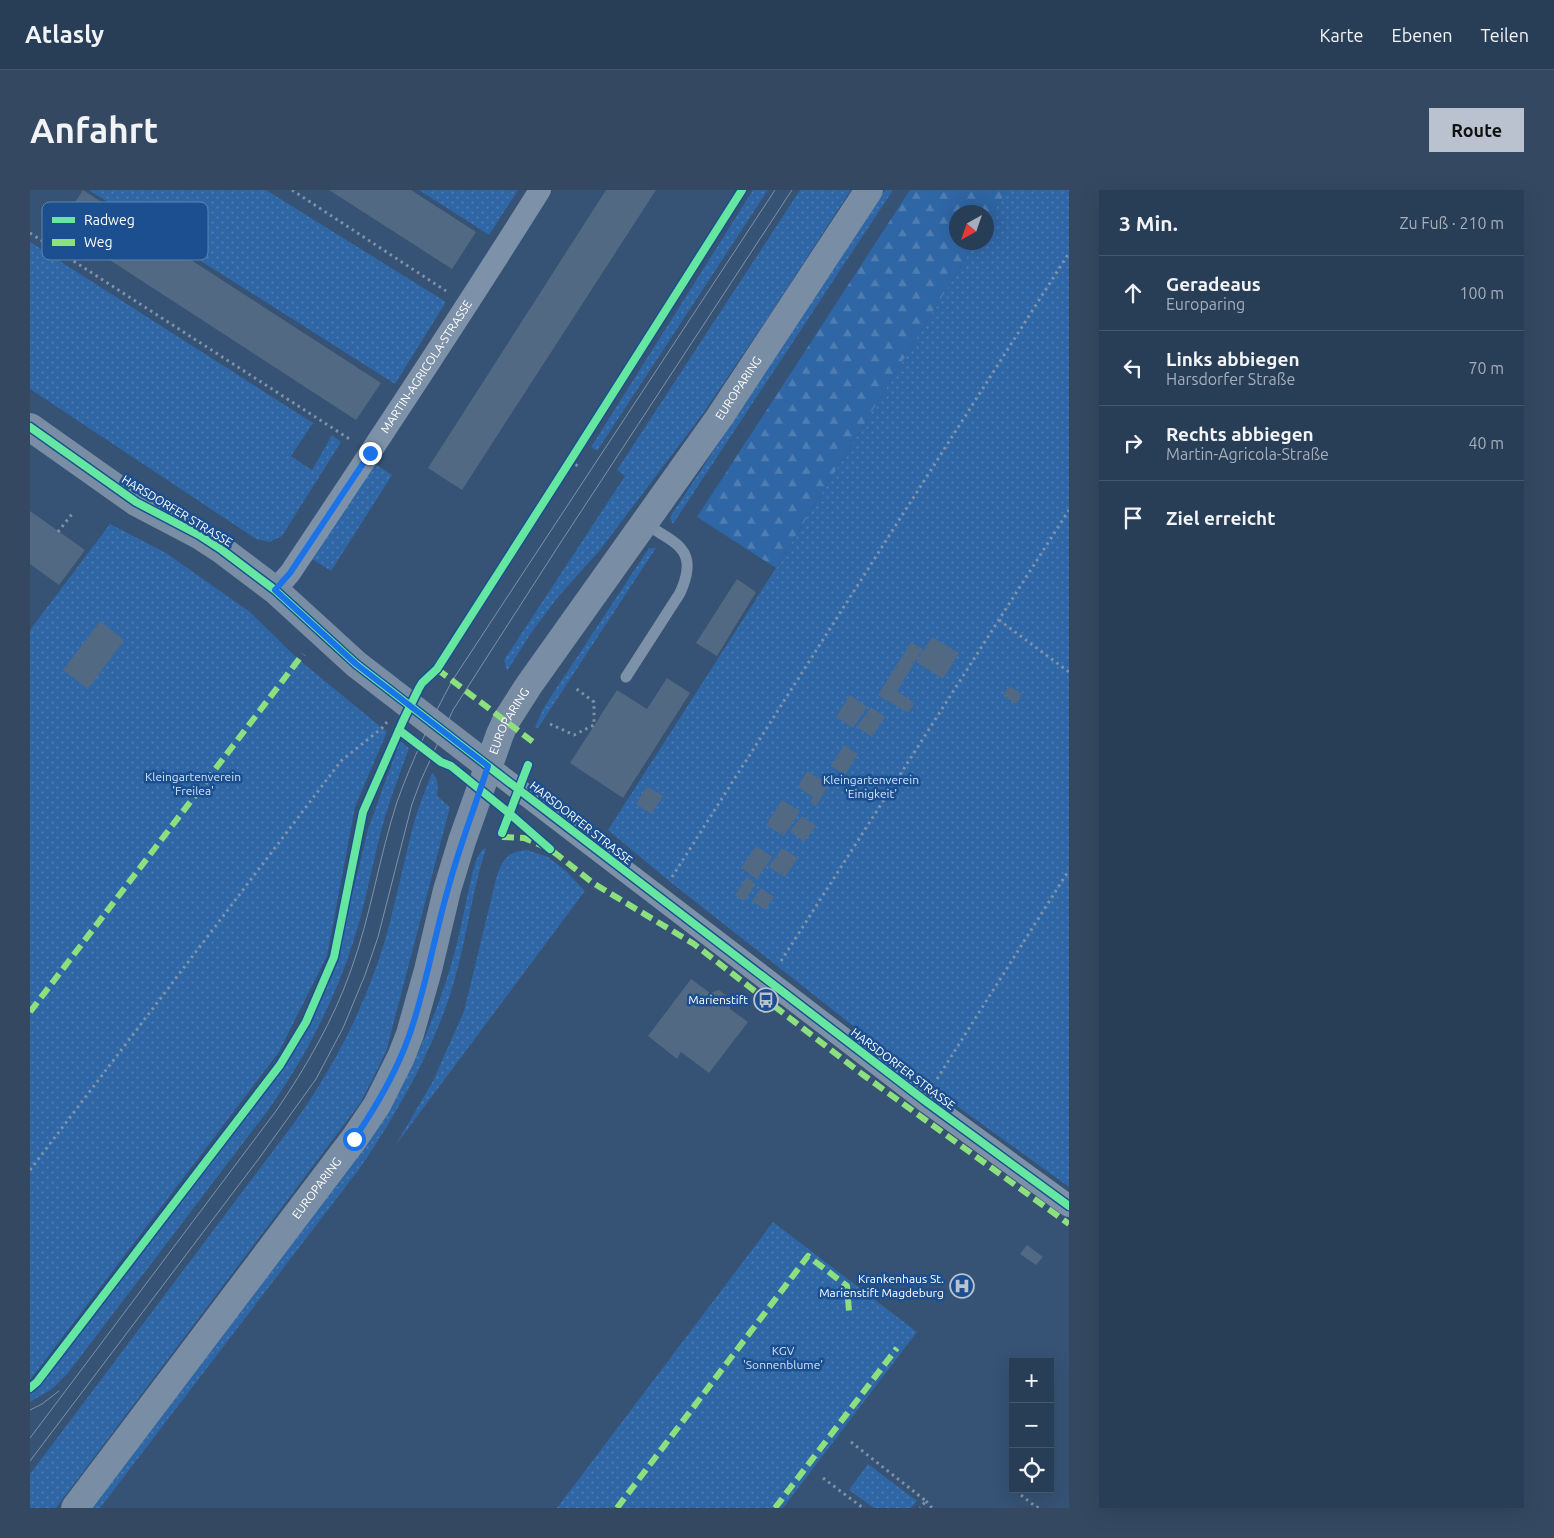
<!DOCTYPE html>
<html lang="de">
<meta charset="utf-8">
<style>
:root{--surface:#283e57;--page:#344961;--text:#f1f3f6;--muted:#a5aeba;--line:#44576d;--accent:#b9c2ce}
body{margin:0;font-family:Ubuntu,sans-serif;background:var(--page);color:var(--text)}
.controls{position:absolute;right:15px;bottom:15px;display:grid;overflow:hidden;border-radius:0px;box-shadow:0 5px 20px #0002}
.controls button{width:45px;height:45px;display:grid;place-items:center;padding:0;border:0;border-bottom:1px solid var(--line);background:var(--surface);color:var(--text);font:25px sans-serif}
.compass{position:absolute;left:919px;top:15px;width:45px;height:45px;border-radius:50%;background:var(--surface);box-shadow:0 5px 20px #0002;rotate:220deg}
.stop{position:absolute;width:15px;height:15px;margin:-11px;border:4px solid #1a73e8;border-radius:50%;background:#fff}
.stop.end{background:#1a73e8;border-color:#fff;box-shadow:0 1px 5px #0008}
.list{margin:0;padding:0;list-style:none}
h2{display:flex;justify-content:space-between;align-items:center;height:65px;margin:0;padding:0 20px;font-size:21px}
h2 small{font-size:16px;font-weight:400;color:var(--muted)}
.list li{display:grid;grid-template-columns:32px 1fr auto;gap:15px;align-items:center;box-sizing:border-box;height:75px;padding:0 20px;border-top:1px solid var(--line)}
.list b{display:block;font-size:19px;white-space:nowrap}
.list p{margin:0;font-size:16px;white-space:nowrap;color:var(--muted)}
.list em{font-size:16px;font-style:normal;color:var(--muted)}
.icon{flex:none;width:28px;height:28px;fill:none;stroke:currentColor;stroke-width:2;stroke-linecap:round;stroke-linejoin:round}
.map{position:relative;flex:none;width:1039px;height:1318px;overflow:hidden;border-radius:0px}
header{display:flex;align-items:center;gap:30px;box-sizing:border-box;height:70px;padding:0 25px;background:var(--surface);border-bottom:1px solid var(--line)}
header strong{font-size:24px}
nav{display:flex;gap:28px;margin-inline-start:auto;font-size:18px}
.intro{display:flex;align-items:center;justify-content:space-between;box-sizing:border-box;height:120px;padding:0 30px}
h1{margin:0;font-size:35px}
.button{padding:12px 22px;border-radius:0px;background:var(--accent);color:#111;font-size:18px;font-weight:700}
main{display:flex;gap:30px;padding:0 30px}
aside{flex:1;background:var(--surface);border-radius:0px;box-shadow:0 5px 20px #0002}
.map>svg:first-child{display:block}
.green{fill:url(#green-dots)}
.forest{fill:url(#forest-firs)}
.building{fill:#526984}
.lines{fill:none;stroke-linecap:round;stroke-linejoin:round}
.path{stroke:#7d92a8;stroke-width:3;stroke-dasharray:2.5 4;stroke-linecap:butt}
.lane{stroke:#7d92a8;stroke-width:11}
.street{stroke:#7d92a8;stroke-width:22}
.secondary{stroke:#798da4;stroke-width:28}
.tram{stroke:#7e92a7;stroke-width:1}
.quiet{stroke:#8de07e;stroke-width:6;stroke-dasharray:12 6;stroke-linecap:butt}
.cycleway-casing{stroke:#1b4f8f;stroke-width:11}
.cycleway{stroke:#66e7a1;stroke-width:8}
.route{stroke:#1a73e8;stroke-width:6}
.labels{text-anchor:middle;stroke-width:5;stroke-linejoin:round;paint-order:stroke}
.street-label{font-size:12px;fill:#fff;stroke:#1b4f8f}
.park-label{font-size:12px;fill:#cfe3fa;stroke:#1b4f8f}
.poi-label{font-size:12px;fill:#fff;stroke:#1b4f8f;text-anchor:end}
.key{fill:#1b4f8f;stroke:#5f84b1;stroke-width:1}
.key-label{font-size:14px;fill:#fff}
</style>
<header>
<strong>Atlasly</strong>
<nav><a>Karte</a><a>Ebenen</a><a>Teilen</a></nav>
</header>
<div class="intro"><h1>Anfahrt</h1><a class="button">Route</a></div>
<main>
<div class="map">
<svg width="1039" height="1318" viewBox="0 0 1039 1318">
<defs>
<pattern id="green-dots" width="8" height="8" patternUnits="userSpaceOnUse" patternTransform="scale(1.25)"><rect width="8" height="8" fill="#2f66a5"/><path d="M2 2h.1M6 6h.1" fill="none" stroke="#4e7db2" stroke-width="1.8" stroke-linecap="round"/></pattern>
<pattern id="forest-firs" width="22" height="20" patternUnits="userSpaceOnUse" patternTransform="scale(1.25)"><rect width="22" height="20" fill="#2f66a5"/><path d="M5 1l3.5 6h-7zM16 11l3.5 6h-7z" fill="#4e7db2"/></pattern>
</defs>
<rect width="100%" height="100%" fill="#365274"/>
<path class="green" d="M 59,0 L 236,0 L 416,112 L 365,194 Z
M 389,0 L 488,0 L 459,45 Z
M 723,0 L 738,0 L 567,261 L 561,257 Z
M 770,0 L 821,0 L 737,129 L 672,225 L 570,360 L 528,407 L 501,443 L 477,481 L 474,470 L 595,286 L 587,280 Z
M 855,0 L 863,0 L 643,334 L 640,328 L 642,324 Z
M 977,0 L 1039,0 L 1039,997 L 902,898 L 639,691 L 578,640 L 746,378 L 945,53 L 956,52 L 957,34 Z
M 0,52 L 283,233 L 261,266 L 282,280 L 302,245 L 311,252 L 252,346 L 240,352 L 226,349 L 0,199 Z
M 344,273 L 362,285 L 301,381 L 282,369 Z
M 80,334 L 136,363 L 220,422 L 268,469 L 357,542 L 325,617 L 297,766 L 249,862 L 0,1190 L 0,440 Z
M 619,358 L 626,358 L 508,538 L 505,537 L 514,517 Z
M 370,551 L 379,558 C 370,584 359,611 352,638 C 342,676 335,715 323,753 C 304,812 275,868 239,919 L 38,1183 L 22,1199 L 0,1212 L 0,1202 L 11,1193 L 259,869 L 278,835 L 307,767 L 338,639 Z
M 402,583 C 409,587 408,599 407,606 L 420,617 L 356,862 L 331,912 L 26,1318 L 0,1318 L 0,1284 L 264,933 C 305,876 336,814 356,747 C 366,711 373,675 382,640 C 387,620 395,601 402,583 Z
M 456,658 C 442,702 437,747 424,792 C 406,855 367,924 330,978 L 70,1318 L 61,1318 L 364,910 C 391,860 413,809 427,753 C 434,726 438,697 446,670 L 452,660 Z
M 497,660 L 518,667 L 536,681 L 555,701 L 365,956 L 403,891 L 434,821 L 467,685 C 474,667 478,662 497,660 Z
M 743,1032 L 887,1142 L 753,1318 L 527,1318 Z
M 838,1274 L 887,1311 L 881,1318 L 844,1318 L 819,1300 Z"/>
<path class="forest" d="M 880,0 L 977,0 L 957,34 L 956,22 L 926,22 L 926,52 L 945,53 L 746,378 L 667,327 Z"/>
<path class="building" d="M 53,0 L 351,193 L 326,230 L 29,37 Z
M 299,0 L 381,0 L 446,42 L 422,79 Z
M 576,0 L 626,0 L 432,300 L 398,278 Z
M 0,321 L 55,360 L 29,395 L 0,374 Z
M 707,389 L 726,402 L 687,466 L 666,453 Z
M 70,431 L 94,450 L 58,499 L 33,480 Z
M 902,447 L 929,463 L 913,489 L 886,472 Z
M 881,452 L 893,459 L 867,501 L 885,513 L 878,523 L 848,505 Z
M 637,488 L 660,503 L 593,608 L 540,573 L 587,500 L 617,519 Z
M 979,496 L 992,504 L 986,514 L 973,506 Z
M 820,505 L 837,517 L 823,538 L 806,527 Z
M 841,517 L 855,527 L 842,547 L 827,537 Z
M 814,555 L 828,564 L 815,585 L 801,576 Z
M 777,581 L 799,594 L 786,616 L 780,613 L 783,607 L 768,597 Z
M 617,596 L 633,606 L 621,624 L 606,614 Z
M 752,610 L 770,621 L 754,646 L 736,635 Z
M 772,626 L 786,636 L 774,652 L 760,641 Z
M 726,656 L 742,667 L 727,689 L 711,678 Z
M 752,658 L 768,668 L 755,687 L 739,677 Z
M 717,687 L 726,694 L 714,711 L 705,705 Z
M 731,698 L 744,707 L 735,720 L 722,711 Z
M 661,789 L 680,803 L 689,800 L 699,808 L 700,819 L 718,832 L 679,883 L 651,862 L 647,869 L 618,846 Z
M 997,1055 L 1013,1067 L 1006,1075 L 990,1064 Z"/>
<g class="lines">
<path class="path" d="M 262,0 L 416,101
M 0,43 L 321,250
M 540,271 L 551,278
M 28,342 L 42,324
M 969,430 L 1039,482
M 520,534 L 544,545 L 564,535 L 564,512 L 544,497
M 642,687 L 1039,63
M 751,771 L 1039,320
M 907,889 L 1039,680
M 0,980 L 311,571 L 352,538 L 357,532
M 821,1252 L 896,1311 L 890,1318
M 793,1288 L 833,1318
M 991,1305 L 1006,1317 L 1012,1318
M 896,1311 L 902,1318"/>
<path class="lane" d="M 596,487 L 650,403 C 670,359 646,354 614,333"/>
<g class="street">
<path id="s1" d="M 245,400 L 260,383 C 345,256 429,129 510,0"/>
<path d="M 458,576 L 894,910 L 1039,1016"/>
</g>
<g class="secondary">
<path d="M 0,237 L 106,312 L 169,345 L 192,360 L 245,400 L 326,474 L 458,576"/>
<path id="s2" d="M 45,1318 L 324,949 L 347,915 L 371,867 L 380,844 L 398,780 L 417,700 L 432,651 L 470,544 L 476,531 L 499,495 L 689,228 L 839,0"/>
</g>
<path class="tram" d="M 0,1220 L 12,1214 L 29,1201
M 0,1248 L 246,921 C 276,877 303,831 321,780 C 341,725 349,667 367,612 C 382,570 401,530 422,491 L 745,0
M 0,1271 L 230,967 L 286,889 L 313,838 L 335,785 L 348,747 L 382,614 L 391,590 L 423,520 L 529,355 L 762,0"/>
<path class="quiet" d="M 407,479 L 507,555
M 472,647 L 494,648 L 520,659 L 563,693 L 664,754 L 832,884 L 1039,1034
M 0,822 L 273,464
M 587,1318 L 778,1066 L 817,1096 L 819,1121
M 745,1318 L 867,1158"/>
<g class="cycleway-casing">
<path id="cycleway" d="M 0,237 L 106,312 L 169,345 L 192,360 L 245,400 L 326,474 L 458,576 L 894,910 L 1039,1016
M 369,540 L 411,572 L 421,576 L 480,624 L 520,659
M 472,643 L 498,575
M 0,1198 L 7,1192 L 250,875 L 276,832 L 304,767 L 333,622 L 373,531 L 389,498 L 392,493 L 407,479 L 540,271 L 712,0"/>
</g>
<use href="#cycleway" class="cycleway"/>
</g>
<g class="lines">
<path class="route" d="M 324,949 C 346,917 366,883 379,846 C 396,798 404,747 418,699 C 429,657 445,617 458,576 L 326,474 L 245,400 L 260,383 L 340,263"/>
</g>
<defs>
<g id="bus-ring" transform="scale(1.25)"><circle r="9.5" fill="#1b4f8f" stroke="#b9c2ce" stroke-width="1.5"/><path d="M-5-6H5V4H4V6H2V4H-2V6H-4V4H-5ZM-3.5-4V0h7V-4ZM-3.5 1.2v1.5H-2V1.2ZM2 1.2v1.5H3.5V1.2Z" fill="#b9c2ce"/></g>
<g id="hospital-ring" transform="scale(1.25)"><circle r="9.5" fill="#1b4f8f" stroke="#b9c2ce" stroke-width="1.5"/><path d="M-5-5h3v3.5h4V-5h3V5h-3V1.5h-4V5h-3Z" fill="#b9c2ce"/></g>
</defs>
<g fill-rule="evenodd">
<use href="#bus-ring" x="736" y="810"/>
<use href="#hospital-ring" x="932" y="1096"/>
</g>
<g class="labels">
<g class="street-label">
<text dy="4" stroke="none"><textPath href="#s1" startOffset="270">MARTIN-AGRICOLA-STRASSE</textPath></text>
<text dy="4" stroke="none"><textPath href="#s2" startOffset="1316">EUROPARING</textPath></text>
<text transform="translate(147 321) rotate(31)" y="4">HARSDORFER STRASSE</text>
<text dy="4" stroke="none"><textPath href="#s2" startOffset="911">EUROPARING</textPath></text>
<text transform="translate(551 633) rotate(38)" y="4">HARSDORFER STRASSE</text>
<text transform="translate(873 879) rotate(37)" y="4">HARSDORFER STRASSE</text>
<text dy="4" stroke="none"><textPath href="#s2" startOffset="401">EUROPARING</textPath></text>
</g>
<g class="park-label">
<text x="163" y="591">Kleingartenverein<tspan x="163" dy="14">'Freilea'</tspan></text>
<text x="841" y="594">Kleingartenverein<tspan x="841" dy="14">'Einigkeit'</tspan></text>
<text x="753" y="1165">KGV<tspan x="753" dy="14">'Sonnenblume'</tspan></text>
</g>
<g class="poi-label">
<text x="718" y="814">Marienstift</text>
<text x="914" y="1093">Krankenhaus St.<tspan x="914" dy="14">Marienstift Magdeburg</tspan></text>
</g>
</g>
<rect x="12" y="12" width="166" height="58" rx="8" class="key"/>
<rect x="22" y="27" width="23" height="6" fill="#66e7a1"/>
<rect x="22" y="49" width="23" height="7" fill="#8de07e"/>
<g class="key-label">
<text x="54" y="35">Radweg</text>
<text x="54" y="57">Weg</text>
</g>
</svg>
<div class="controls">
<button>+</button>
<button>−</button>
<button><svg class="icon" aria-label="locate" viewBox="0 0 24 24"><circle cx="12" cy="12" r="6"/><path d="M12 2v4M12 18v4M2 12h4M18 12h4"/></svg></button>
</div>
<svg class="compass" viewBox="-18 -18 36 36"><path d="M0-13l5 13h-10z" fill="#e53935"/><path d="M0 13l5-13h-10z" fill="#a5aeba"/></svg>
<div class="stop" style="left:324px;top:949px"></div>
<div class="stop end" style="left:340px;top:263px"></div>
</div>
<aside>
<h2>3 Min.<small>Zu Fuß · 210 m</small></h2>
<ul class="list">
<li><svg class="icon" aria-label="ahead" viewBox="0 0 24 24"><path d="M12 20V5M6 11l6-6 6 6"/></svg><div><b>Geradeaus</b><p>Europaring</p></div><em>100 m</em></li>
<li><svg class="icon" aria-label="left" viewBox="0 0 24 24"><path d="M17 20v-9H6M10 6l-5 5 5 5"/></svg><div><b>Links abbiegen</b><p>Harsdorfer Straße</p></div><em>70 m</em></li>
<li><svg class="icon" aria-label="right" viewBox="0 0 24 24"><path d="M7 20v-9h11M14 6l5 5-5 5"/></svg><div><b>Rechts abbiegen</b><p>Martin-Agricola-Straße</p></div><em>40 m</em></li>
<li><svg class="icon" aria-label="arrive" viewBox="0 0 24 24"><path d="M6 21V4h12l-3 4 3 4H6"/></svg><div><b>Ziel erreicht</b></div></li>
</ul>
</aside>
</main>
